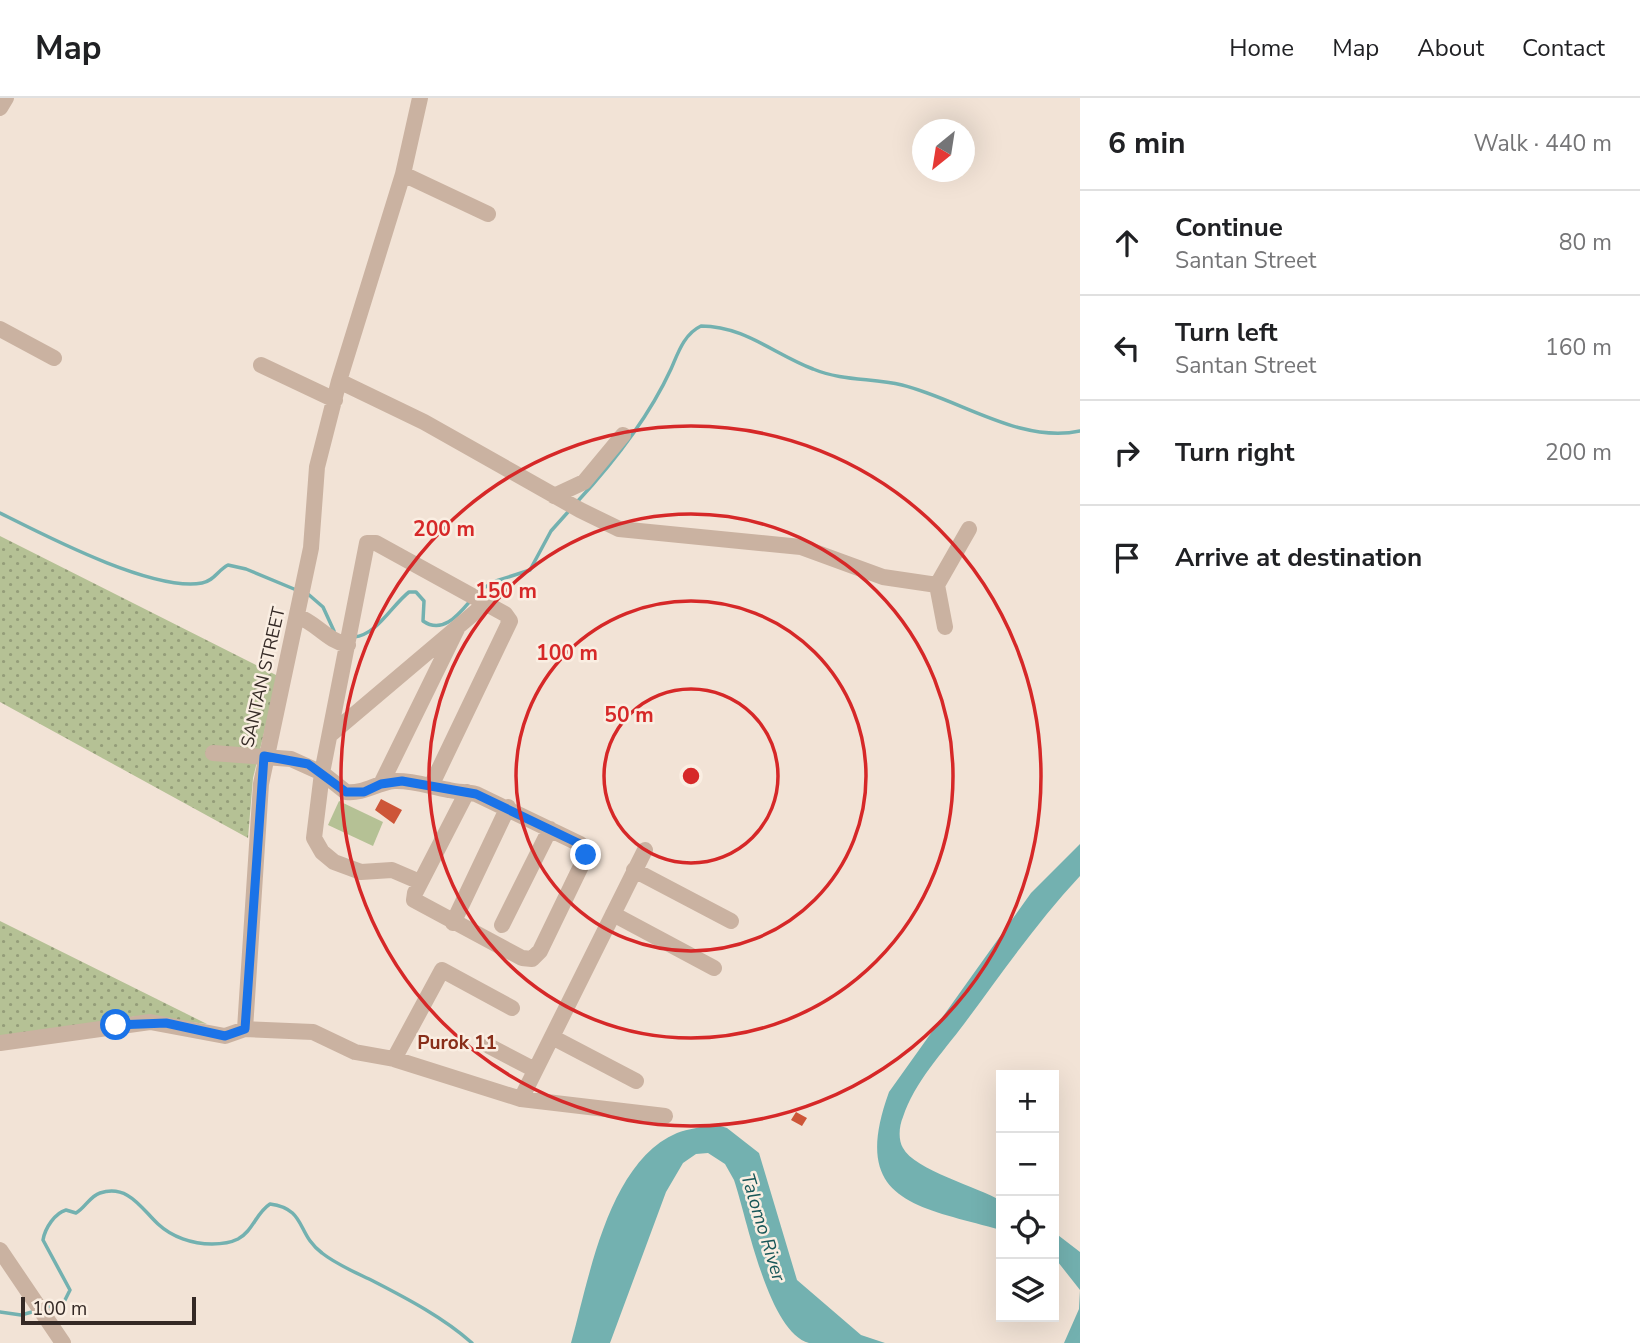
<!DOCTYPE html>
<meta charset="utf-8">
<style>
:root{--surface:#fff;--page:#f2f2f2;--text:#202124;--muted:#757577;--line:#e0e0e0}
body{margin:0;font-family:"Nunito Sans",sans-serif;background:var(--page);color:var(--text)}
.controls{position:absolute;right:21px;bottom:21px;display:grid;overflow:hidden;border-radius:0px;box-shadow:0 7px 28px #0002}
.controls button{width:63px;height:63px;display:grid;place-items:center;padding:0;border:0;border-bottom:2px solid var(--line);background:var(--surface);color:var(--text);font:35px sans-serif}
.compass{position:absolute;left:912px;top:21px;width:63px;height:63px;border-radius:50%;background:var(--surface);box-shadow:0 7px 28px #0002;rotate:210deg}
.scale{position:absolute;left:21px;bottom:18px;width:175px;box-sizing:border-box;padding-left:7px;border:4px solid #342925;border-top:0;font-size:19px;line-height:24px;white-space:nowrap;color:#342925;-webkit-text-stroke:5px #faeee2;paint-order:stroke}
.stop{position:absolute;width:21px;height:21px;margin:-16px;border:5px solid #1a73e8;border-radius:50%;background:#fff}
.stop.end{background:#1a73e8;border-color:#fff;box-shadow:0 2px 7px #0008}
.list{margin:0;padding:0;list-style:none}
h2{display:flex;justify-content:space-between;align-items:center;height:91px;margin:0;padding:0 28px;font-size:30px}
h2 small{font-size:23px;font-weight:400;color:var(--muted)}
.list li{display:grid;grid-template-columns:46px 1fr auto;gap:21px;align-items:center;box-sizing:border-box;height:105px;padding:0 28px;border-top:2px solid var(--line)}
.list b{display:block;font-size:26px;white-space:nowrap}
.list p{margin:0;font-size:23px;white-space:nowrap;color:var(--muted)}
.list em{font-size:23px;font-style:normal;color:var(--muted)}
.icon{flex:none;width:38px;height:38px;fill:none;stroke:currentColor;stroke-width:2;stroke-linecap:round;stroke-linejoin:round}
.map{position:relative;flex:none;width:1080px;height:1245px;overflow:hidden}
header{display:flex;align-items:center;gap:42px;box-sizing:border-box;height:98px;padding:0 35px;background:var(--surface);border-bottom:2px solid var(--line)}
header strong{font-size:33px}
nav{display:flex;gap:38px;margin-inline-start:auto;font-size:24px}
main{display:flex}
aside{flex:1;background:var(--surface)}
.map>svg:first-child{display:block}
.grass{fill:url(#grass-dots)}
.pitch{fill:#b5c195}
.water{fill:#73b1b0}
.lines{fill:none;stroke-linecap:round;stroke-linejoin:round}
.stream{stroke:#73b1b0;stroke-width:3.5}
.building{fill:#cd5538}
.minor{stroke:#cab2a1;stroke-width:16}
.route{stroke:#1a73e8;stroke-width:9}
.ring{fill:none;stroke:#d62828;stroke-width:3.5}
.labels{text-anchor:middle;stroke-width:5;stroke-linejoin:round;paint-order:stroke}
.street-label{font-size:18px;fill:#342925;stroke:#faeee2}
.neighbourhood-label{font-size:19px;font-weight:bold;fill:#882e19;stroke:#faeee2}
.water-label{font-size:19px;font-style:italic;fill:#185758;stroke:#faeee2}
.centre{fill:#d62828;stroke:#faeee2;stroke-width:3.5}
.ring-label{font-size:21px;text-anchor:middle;font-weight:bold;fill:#d62828;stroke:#faeee2;stroke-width:5;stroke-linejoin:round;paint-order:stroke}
</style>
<header>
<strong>Map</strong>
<nav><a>Home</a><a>Map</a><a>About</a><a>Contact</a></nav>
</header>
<main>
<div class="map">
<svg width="1080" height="1245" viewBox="0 0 1080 1245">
<defs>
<pattern id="grass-dots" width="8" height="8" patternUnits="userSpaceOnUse" patternTransform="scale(1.75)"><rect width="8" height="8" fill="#b5c195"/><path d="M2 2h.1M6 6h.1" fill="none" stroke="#949d79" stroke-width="1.8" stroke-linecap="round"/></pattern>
</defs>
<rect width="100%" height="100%" fill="#f2e3d6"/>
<path class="grass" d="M 0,438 L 278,578 L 253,680 L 248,740 L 0,604 Z
M 0,823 L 207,926 L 138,918 L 0,939 Z"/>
<path class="pitch" d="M 339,703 L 383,724 L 373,748 L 328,727 Z"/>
<path class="water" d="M 1080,746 L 1080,778 C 1037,824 1002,875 964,926 C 943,954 914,985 903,1019 C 899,1028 898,1042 903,1050 C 914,1072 979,1089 1001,1103 L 1001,1132 C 916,1108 849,1104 889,994 L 1031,795 Z
M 714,1026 L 727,1030 L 759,1055 L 797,1182 L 861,1237 L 885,1245 C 865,1245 829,1245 809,1245 C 768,1234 747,1120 734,1082 L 725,1066 L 708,1055 L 696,1056 L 683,1065 L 666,1094 L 610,1245 L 571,1245 C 589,1181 608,1064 677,1035 C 688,1031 702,1029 714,1026 Z
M 1054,1134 L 1080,1154 L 1080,1192 L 1054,1159 Z
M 1080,1192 L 1080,1245 L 1064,1245 L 1079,1211 Z"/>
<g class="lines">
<path class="stream" d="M 577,404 C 614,364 648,321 671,271 C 678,255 684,236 701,228 C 744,228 774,256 813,271 C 842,283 872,280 902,287 C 959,301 1020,346 1080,333
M 0,415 C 46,438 153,494 202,485 C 214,483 218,472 228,467 L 246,471 L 294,491
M 480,492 L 496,483 L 530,472 L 551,433 L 568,414
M 308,496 L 323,509 L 334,533
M 354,539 C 377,537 392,507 409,494 L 416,494 L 424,503 L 423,523 C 443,537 459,516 471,502
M 48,1209 L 64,1204 L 70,1192 L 43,1142 C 45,1130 55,1115 66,1112 L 76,1115 C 85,1110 90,1098 100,1095 C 128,1086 141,1110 158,1126 C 172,1139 192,1146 212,1146 C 220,1146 230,1145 238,1141 C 253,1133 256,1115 270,1106 C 307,1111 296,1136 322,1155 C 337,1167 357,1175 375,1184 C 408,1201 444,1220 472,1245
M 0,1214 L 21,1217 L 32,1214"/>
</g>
<path class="building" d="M 381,701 L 402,712 L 394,726 L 375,712 Z
M 796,1014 L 807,1020 L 802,1028 L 791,1022 Z"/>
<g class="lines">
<path class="minor" d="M 0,10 L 6,0
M 403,76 L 488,116
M 0,231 L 54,260
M 261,267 L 335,302
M 339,283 L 424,324 L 580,412 L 619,431 L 801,449 L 883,479 L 937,487
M 554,398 L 584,384 L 623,337
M 297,518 C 317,525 327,543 348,547
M 945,529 L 937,487 L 969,431
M 330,637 L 486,505
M 213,655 L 291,661 L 322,675 L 346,694 C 364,696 376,685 394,683 C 413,682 431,689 449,692 C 458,694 467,694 476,696 L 580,746 L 586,752 L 584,762 L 540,853 L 532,861 L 522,860 L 414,802 L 415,795 L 467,694
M 381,686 L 457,531
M 634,772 L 731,823
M 420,784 L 392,772 L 361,774 L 334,764 L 322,754 L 314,740 L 322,675 L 367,445 L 376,445 L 505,516 L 510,523 L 431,688
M 613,816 L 714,870
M 453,825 L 508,709
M 502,827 L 550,731
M 245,931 L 313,934 L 355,954 L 394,961 L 521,1001 L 665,1018
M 552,939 L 636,983
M 0,945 L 150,924 L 225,938 L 245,931 L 261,686 L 311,450 L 317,369 L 339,283 L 403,76 L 420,0
M 489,948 L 535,972
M 394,961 L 442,872 L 512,910
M 521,1001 L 645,752
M 0,1152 L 63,1245"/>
</g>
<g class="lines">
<path class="route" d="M 116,927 L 166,925 L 225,938 L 245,931 L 264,658 L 308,666 L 346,694 L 364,694 L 381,686 L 402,683 L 476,696 L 580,746 L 586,757"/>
</g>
<g class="ring">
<circle cx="691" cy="678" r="87"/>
<circle cx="691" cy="678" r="175"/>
<circle cx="691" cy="678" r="262"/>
<circle cx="691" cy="678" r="350"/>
</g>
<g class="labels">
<g class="street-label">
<text transform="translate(263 579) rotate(-77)" y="6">SANTAN STREET</text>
</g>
<g class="neighbourhood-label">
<text x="457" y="951">Purok 11</text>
</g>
<g class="water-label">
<text transform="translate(764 1129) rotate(73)" y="7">Talomo River</text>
</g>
</g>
<circle cx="691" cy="678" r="10" class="centre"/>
<g class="ring-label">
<text x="444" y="438">200 m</text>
<text x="506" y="500">150 m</text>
<text x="567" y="562">100 m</text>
<text x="629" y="624">50 m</text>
</g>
</svg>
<div class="controls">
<button>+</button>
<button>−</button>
<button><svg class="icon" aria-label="locate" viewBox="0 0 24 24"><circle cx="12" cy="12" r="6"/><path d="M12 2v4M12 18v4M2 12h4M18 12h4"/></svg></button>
<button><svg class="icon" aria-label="layers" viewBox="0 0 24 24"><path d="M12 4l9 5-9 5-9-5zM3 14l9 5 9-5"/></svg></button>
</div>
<svg class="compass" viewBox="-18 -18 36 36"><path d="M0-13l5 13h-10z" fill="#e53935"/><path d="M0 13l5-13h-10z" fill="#757577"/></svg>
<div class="scale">100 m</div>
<div class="stop" style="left:116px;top:927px"></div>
<div class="stop end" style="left:586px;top:757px"></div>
</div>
<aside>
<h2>6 min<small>Walk · 440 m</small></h2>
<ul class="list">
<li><svg class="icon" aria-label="ahead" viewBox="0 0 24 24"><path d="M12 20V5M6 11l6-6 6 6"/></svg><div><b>Continue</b><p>Santan Street</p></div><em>80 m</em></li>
<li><svg class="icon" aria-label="left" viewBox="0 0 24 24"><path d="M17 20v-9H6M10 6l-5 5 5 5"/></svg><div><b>Turn left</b><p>Santan Street</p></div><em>160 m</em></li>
<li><svg class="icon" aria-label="right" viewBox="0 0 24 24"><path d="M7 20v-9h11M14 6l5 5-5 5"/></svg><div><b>Turn right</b></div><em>200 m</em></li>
<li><svg class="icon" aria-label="arrive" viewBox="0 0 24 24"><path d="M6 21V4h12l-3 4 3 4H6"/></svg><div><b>Arrive at destination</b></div></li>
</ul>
</aside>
</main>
